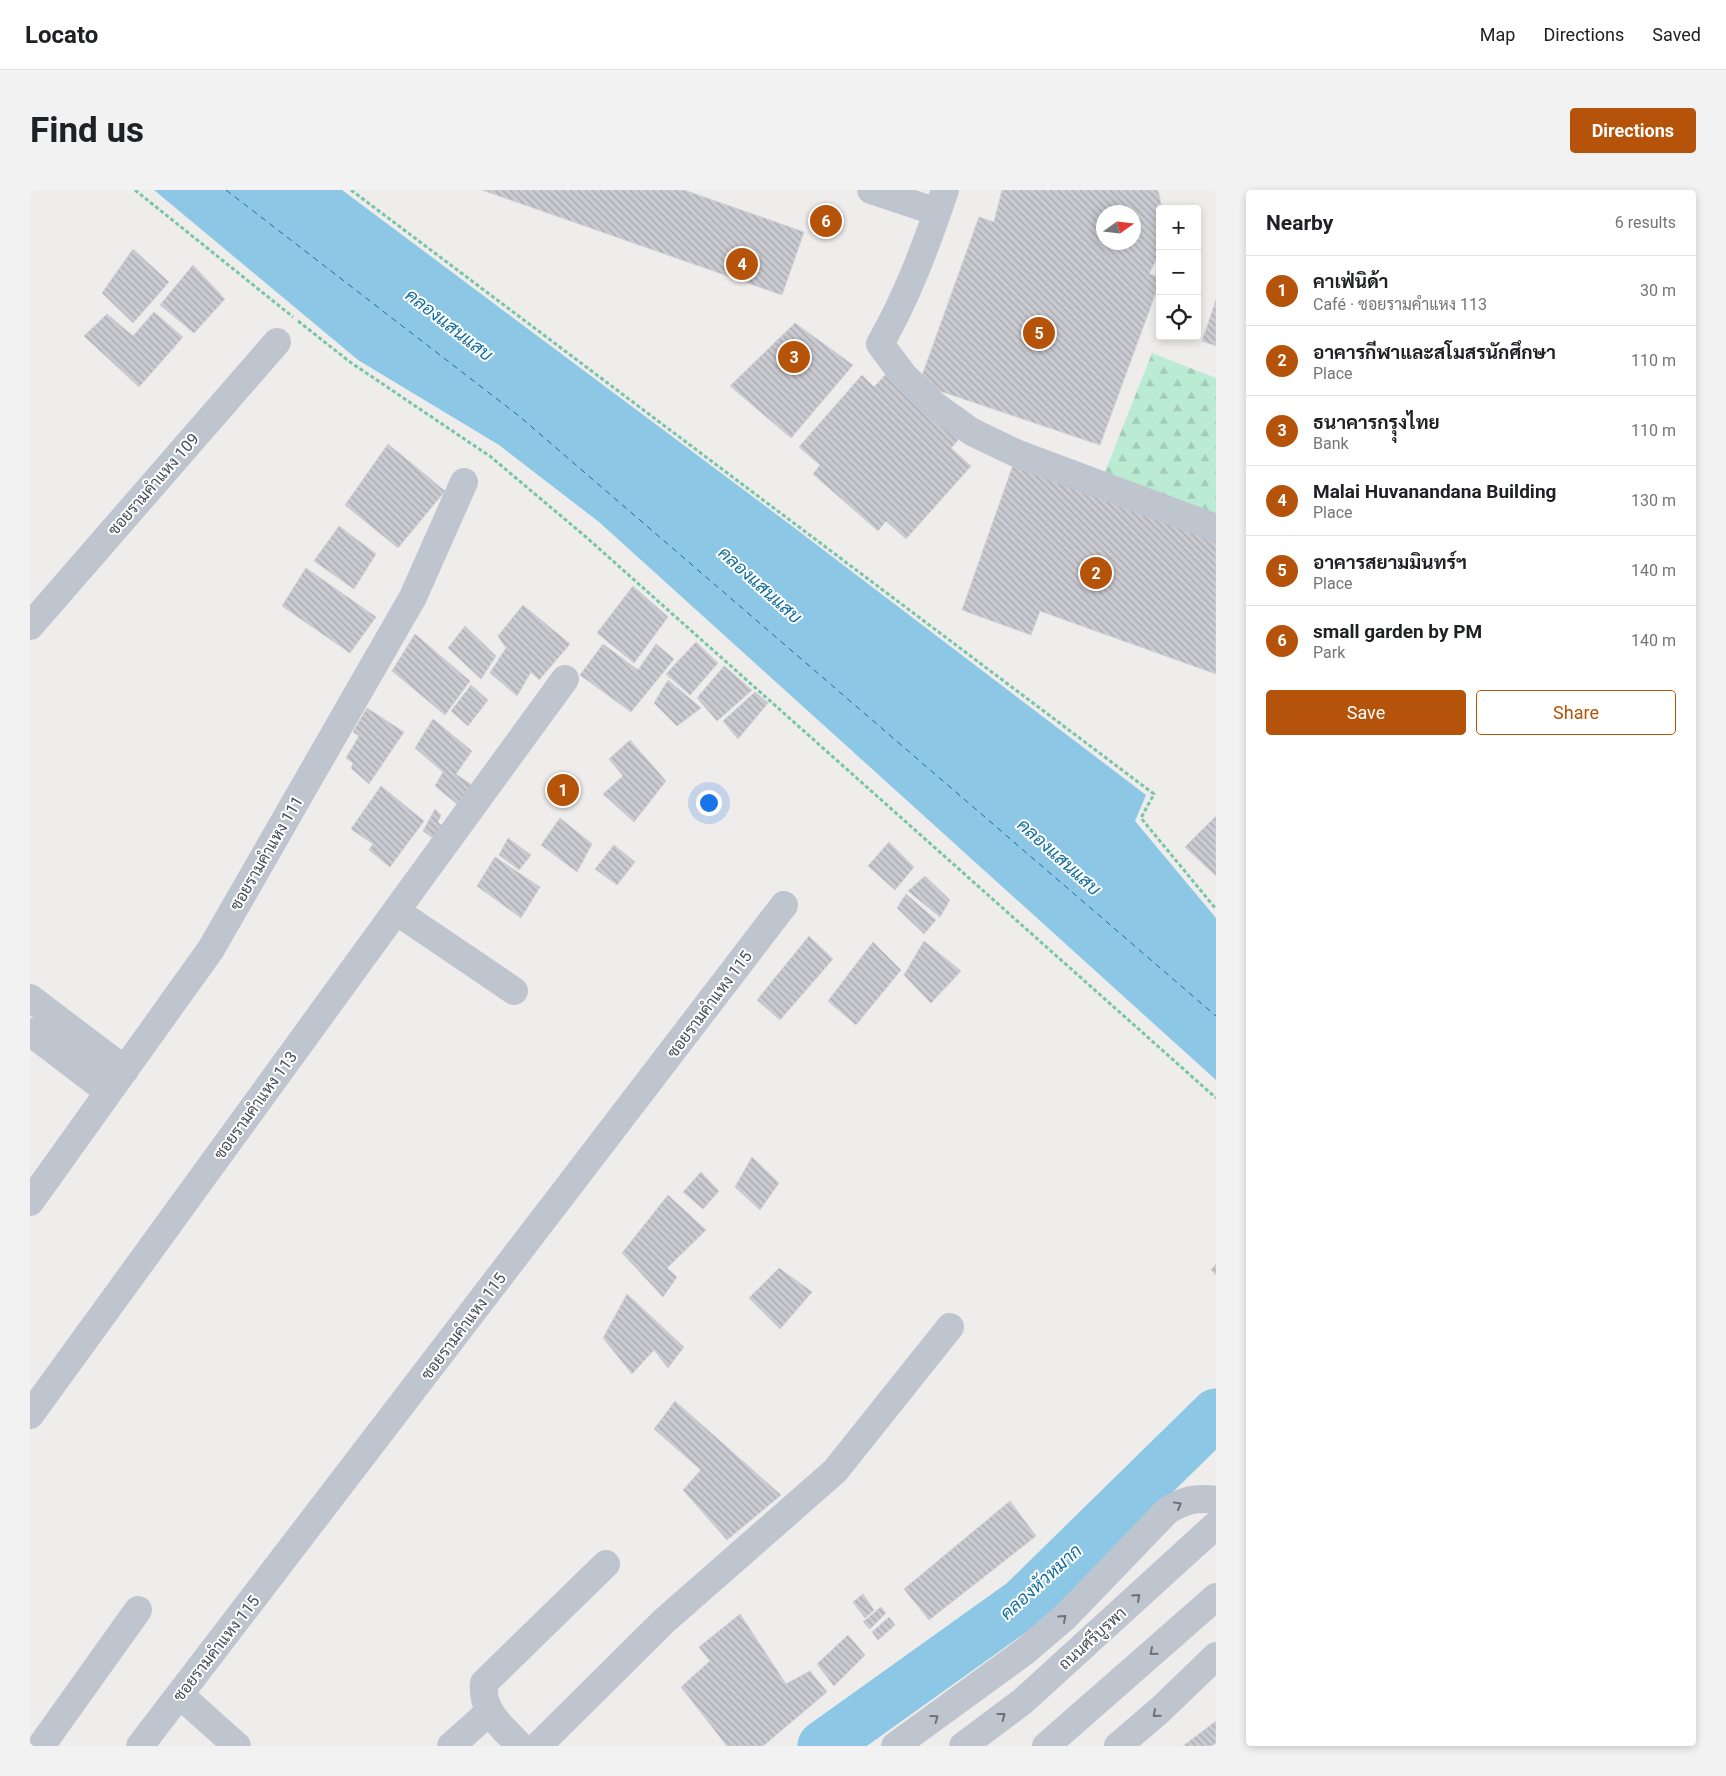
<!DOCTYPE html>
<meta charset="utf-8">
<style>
:root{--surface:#fff;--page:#f2f2f2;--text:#202124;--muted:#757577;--line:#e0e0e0;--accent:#b45309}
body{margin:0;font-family:Roboto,Sarabun,sans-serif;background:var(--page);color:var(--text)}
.controls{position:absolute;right:15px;top:15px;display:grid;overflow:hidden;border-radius:5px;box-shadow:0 2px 8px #0003}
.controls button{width:45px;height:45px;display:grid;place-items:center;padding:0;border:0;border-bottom:1px solid var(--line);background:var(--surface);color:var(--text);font:25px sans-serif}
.compass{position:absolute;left:1066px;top:15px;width:45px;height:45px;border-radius:50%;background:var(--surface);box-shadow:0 2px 8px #0003;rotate:76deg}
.you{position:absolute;left:678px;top:612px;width:18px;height:18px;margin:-12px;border:4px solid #fff;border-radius:50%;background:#1a73e8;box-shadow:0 0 0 8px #1a73e833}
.badge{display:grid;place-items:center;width:32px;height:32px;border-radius:50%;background:var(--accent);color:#fff;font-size:16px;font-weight:700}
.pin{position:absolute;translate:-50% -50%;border:2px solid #fff;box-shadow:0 1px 5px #0006}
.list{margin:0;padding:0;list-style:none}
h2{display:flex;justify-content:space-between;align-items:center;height:65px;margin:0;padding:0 20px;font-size:21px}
h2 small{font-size:16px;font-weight:400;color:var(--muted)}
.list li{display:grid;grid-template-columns:32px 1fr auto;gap:15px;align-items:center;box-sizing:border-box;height:70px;padding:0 20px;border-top:1px solid var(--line)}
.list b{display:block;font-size:19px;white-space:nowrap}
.list p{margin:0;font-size:16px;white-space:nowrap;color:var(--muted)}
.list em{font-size:16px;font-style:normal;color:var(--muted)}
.actions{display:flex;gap:10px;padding:15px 20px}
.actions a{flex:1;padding:11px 0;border:1px solid var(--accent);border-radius:5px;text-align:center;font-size:18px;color:var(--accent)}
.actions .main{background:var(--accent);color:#fff}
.icon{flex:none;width:28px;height:28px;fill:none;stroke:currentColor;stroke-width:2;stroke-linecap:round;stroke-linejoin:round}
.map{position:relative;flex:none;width:1186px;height:1556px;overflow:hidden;border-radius:5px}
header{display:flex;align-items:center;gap:30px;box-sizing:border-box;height:70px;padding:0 25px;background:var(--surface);border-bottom:1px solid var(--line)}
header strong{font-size:24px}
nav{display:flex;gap:28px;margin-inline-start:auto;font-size:18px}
.intro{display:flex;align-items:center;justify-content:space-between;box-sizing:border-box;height:120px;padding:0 30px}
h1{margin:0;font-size:35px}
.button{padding:12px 22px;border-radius:5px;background:var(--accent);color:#fff;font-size:18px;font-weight:700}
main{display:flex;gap:30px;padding:0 30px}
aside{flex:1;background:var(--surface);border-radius:5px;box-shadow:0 2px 8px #0003}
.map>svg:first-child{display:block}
.forest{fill:url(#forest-firs)}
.water{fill:#8cc8e5}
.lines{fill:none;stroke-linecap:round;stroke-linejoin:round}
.river{stroke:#8cc8e5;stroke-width:51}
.ferry{stroke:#156f9c;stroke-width:1;stroke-dasharray:6 5;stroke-linecap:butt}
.building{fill:url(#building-back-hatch);stroke:#d0d1d7;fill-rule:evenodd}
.path{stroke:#77c6a8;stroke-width:3;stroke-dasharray:4 2.5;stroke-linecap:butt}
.minor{stroke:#bec5ce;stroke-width:28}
.oneway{stroke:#6a717b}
.labels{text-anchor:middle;stroke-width:4;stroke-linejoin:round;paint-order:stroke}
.street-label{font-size:16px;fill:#464d58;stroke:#fff}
.water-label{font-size:18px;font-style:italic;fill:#156f9c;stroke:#fff}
</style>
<header>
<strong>Locato</strong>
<nav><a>Map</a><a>Directions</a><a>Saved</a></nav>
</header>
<div class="intro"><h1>Find us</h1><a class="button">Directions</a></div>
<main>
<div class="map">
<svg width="1186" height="1556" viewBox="0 0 1186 1556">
<defs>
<pattern id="forest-firs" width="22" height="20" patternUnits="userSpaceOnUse" patternTransform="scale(1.25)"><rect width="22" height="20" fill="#bcebd4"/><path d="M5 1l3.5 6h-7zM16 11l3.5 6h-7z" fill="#a3cbb8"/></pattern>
<pattern id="building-back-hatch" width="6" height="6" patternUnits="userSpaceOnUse" patternTransform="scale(1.25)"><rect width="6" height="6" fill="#cacad1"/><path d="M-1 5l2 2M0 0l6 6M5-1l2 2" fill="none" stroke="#a6a6ac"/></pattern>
</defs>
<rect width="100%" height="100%" fill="#efecec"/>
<path class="forest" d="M 1122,163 L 1186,188 L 1186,326 L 1075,282 Z"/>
<path class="water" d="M 124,0 L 312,0 L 758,333 L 1116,605 L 1105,631 L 1186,728 L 1186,890 L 569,332 L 469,255 L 328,170 Z"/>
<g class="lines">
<path class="river" d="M 793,1556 L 993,1413 L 1186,1224"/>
<path class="ferry" d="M 196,0 L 489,226 L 1186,826"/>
</g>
<path class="building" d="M 452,0 L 654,0 L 774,42 L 752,105 Z
M 972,0 L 1127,0 L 1129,4 L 1132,19 L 1130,19 L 1130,61 L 1119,84 L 1130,87 L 1130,91 L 1070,255 L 889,194 L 949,27 L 964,32 ZM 1074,22 L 1104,22 L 1104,52 L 1074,52 Z
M 103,59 L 139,92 L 103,133 L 72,103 Z
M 163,75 L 195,109 L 164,143 L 130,115 Z
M 1186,110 L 1186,156 L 1172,151 Z
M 124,122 L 153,147 L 109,197 L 54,146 L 77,124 L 103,146 Z
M 765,133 L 823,175 L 761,248 L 700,196 Z
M 857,183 L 930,248 L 921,258 L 941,276 L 876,349 L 856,331 L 848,341 L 783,284 L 790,275 L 769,257 L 832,185 L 844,197 Z
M 358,254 L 415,301 L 368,358 L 315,315 Z
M 983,275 L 1186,346 L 1186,484 L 1010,421 L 1001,445 L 932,420 Z
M 309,336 L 346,364 L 324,399 L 284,371 Z
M 276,378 L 346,427 L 320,463 L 252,416 Z
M 603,396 L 638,427 L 604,473 L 567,443 Z
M 493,415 L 540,454 L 509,490 L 501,482 L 487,506 L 460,483 L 476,458 L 468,446 Z
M 435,436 L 466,466 L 451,489 L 418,458 Z
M 385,444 L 440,491 L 415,525 L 362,481 Z
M 666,452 L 688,473 L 660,505 L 636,484 Z
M 573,454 L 608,480 L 626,454 L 644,469 L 601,522 L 550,485 Z
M 694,476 L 722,500 L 687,531 L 667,508 Z
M 638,490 L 671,518 L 647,536 L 624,513 Z
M 441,495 L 458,510 L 438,536 L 421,521 Z
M 725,502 L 738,513 L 708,549 L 693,531 Z
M 337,518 L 374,542 L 339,594 L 321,578 L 323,573 L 316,568 L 329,546 L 323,542 Z
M 403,529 L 442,561 L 426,584 L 443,596 L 427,614 L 405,596 L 413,582 L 385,558 Z
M 600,550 L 636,591 L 604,632 L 573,604 L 593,586 L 579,569 Z
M 351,596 L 394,631 L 360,677 L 339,660 L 343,654 L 321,639 Z
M 405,619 L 411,625 L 408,632 L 412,636 L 404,649 L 393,641 Z
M 1186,626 L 1186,686 L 1155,657 Z
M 530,628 L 562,654 L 547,682 L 511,655 Z
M 478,648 L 501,665 L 489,680 L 469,665 Z
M 859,652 L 884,677 L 865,700 L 838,676 Z
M 584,655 L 605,672 L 587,695 L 565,679 Z
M 465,667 L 510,697 L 491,728 L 447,696 Z
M 895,686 L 920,710 L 910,727 L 878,701 Z
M 876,704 L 906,730 L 894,744 L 867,718 Z
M 779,746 L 803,769 L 750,830 L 727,810 Z
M 894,751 L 931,781 L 901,813 L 874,785 Z
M 843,752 L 871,780 L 826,835 L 798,811 Z
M 722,967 L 749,993 L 730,1020 L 705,997 Z
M 671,982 L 689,1001 L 673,1019 L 653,1002 Z
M 638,1005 L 676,1040 L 637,1078 L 647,1087 L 633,1107 L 592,1063 Z
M 1186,1074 L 1186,1085 L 1181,1080 Z
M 749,1078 L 782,1102 L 750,1139 L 719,1108 Z
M 597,1104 L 654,1157 L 638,1178 L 624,1160 L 602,1184 L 573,1148 Z
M 645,1211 L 751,1305 L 697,1350 L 653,1300 L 671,1280 L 624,1239 Z
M 980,1311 L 1006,1346 L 899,1430 L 874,1399 Z
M 833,1404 L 844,1420 L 835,1428 L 823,1412 Z
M 851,1417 L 856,1423 L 840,1439 L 833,1432 Z
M 710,1424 L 756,1494 L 780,1481 L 797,1502 L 733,1556 L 697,1556 L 651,1497 L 680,1471 L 669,1457 Z
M 859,1427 L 865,1435 L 848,1450 L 842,1442 Z
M 818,1445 L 835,1465 L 804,1496 L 787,1474 Z
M 1186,1531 L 1186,1556 L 1153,1556 Z"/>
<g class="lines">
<path class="path" d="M 105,0 L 263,127
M 321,0 L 1124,604 L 1111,628 L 1186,719
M 268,131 L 320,172 L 461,267 L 556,347 L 1186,908"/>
<path class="minor" d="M 841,0 L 907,22
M 915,0 C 897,53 878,105 850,154 L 874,186 L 903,214 L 942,242 L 986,263 L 1186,338
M 0,436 L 247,152
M 366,721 L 535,489
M 0,808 L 95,880
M 0,842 L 67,893
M 0,1012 L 181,759 L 383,407 L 434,292
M 0,1225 L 366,721 L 484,801
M 150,1505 L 207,1556
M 11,1556 L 108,1420
M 110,1556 L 754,715
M 421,1556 L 459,1522
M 490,1556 C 472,1536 451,1522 454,1493 L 576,1374
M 508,1556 L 634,1431 L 805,1281 L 920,1137
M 865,1556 L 994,1462 L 1036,1426 L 1137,1321 C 1154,1310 1166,1307 1186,1310
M 933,1556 L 993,1511 L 1186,1335
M 1016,1556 L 1186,1407
M 1088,1556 L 1130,1520 L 1186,1466"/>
</g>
<defs><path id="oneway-chevron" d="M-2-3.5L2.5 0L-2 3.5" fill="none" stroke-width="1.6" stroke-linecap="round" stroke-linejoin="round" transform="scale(1.25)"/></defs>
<g class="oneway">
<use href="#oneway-chevron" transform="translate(1148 1315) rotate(-29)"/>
<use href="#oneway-chevron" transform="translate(1107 1407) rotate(-42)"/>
<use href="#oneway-chevron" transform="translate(1033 1428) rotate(-42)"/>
<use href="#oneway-chevron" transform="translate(1123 1462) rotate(139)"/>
<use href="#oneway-chevron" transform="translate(1126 1524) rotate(139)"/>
<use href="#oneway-chevron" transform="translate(972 1526) rotate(-37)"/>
<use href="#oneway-chevron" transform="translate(905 1528) rotate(-36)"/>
</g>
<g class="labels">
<g class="street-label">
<text transform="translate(123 294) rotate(-49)" y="6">ซอยรามคำแหง 109</text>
<text transform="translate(236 663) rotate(-60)" y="6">ซอยรามคำแหง 111</text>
<text transform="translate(679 814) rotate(-53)" y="6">ซอยรามคำแหง 115</text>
<text transform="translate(225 915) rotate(-54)" y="6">ซอยรามคำแหง 113</text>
<text transform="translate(433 1136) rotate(-53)" y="6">ซอยรามคำแหง 115</text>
<text transform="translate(1062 1448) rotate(-42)" y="6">ถนนศรีบูรพา</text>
<text transform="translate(186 1458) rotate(-52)" y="6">ซอยรามคำแหง 115</text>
</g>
<g class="water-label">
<text transform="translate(419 135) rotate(38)" y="6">คลองแสนแสบ</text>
<text transform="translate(730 395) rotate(42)" y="6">คลองแสนแสบ</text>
<text transform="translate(1029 667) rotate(42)" y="6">คลองแสนแสบ</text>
<text transform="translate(1011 1392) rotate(-42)" y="6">คลองหัวหมาก</text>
</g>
</g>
</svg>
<div class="controls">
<button>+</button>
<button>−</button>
<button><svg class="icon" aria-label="locate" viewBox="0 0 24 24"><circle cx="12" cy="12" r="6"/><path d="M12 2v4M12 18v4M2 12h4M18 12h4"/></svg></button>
</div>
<svg class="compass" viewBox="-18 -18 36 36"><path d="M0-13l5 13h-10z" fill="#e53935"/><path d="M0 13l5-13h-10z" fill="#757577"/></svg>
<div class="you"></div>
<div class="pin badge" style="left:533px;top:600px">1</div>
<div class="pin badge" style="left:1066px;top:383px">2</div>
<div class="pin badge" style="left:764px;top:167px">3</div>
<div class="pin badge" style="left:712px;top:74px">4</div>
<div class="pin badge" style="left:1009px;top:143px">5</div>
<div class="pin badge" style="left:796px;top:31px">6</div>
</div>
<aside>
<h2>Nearby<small>6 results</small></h2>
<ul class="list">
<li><span class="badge">1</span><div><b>คาเฟ่นิด้า</b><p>Café · ซอยรามคำแหง 113</p></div><em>30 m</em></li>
<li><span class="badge">2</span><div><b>อาคารกีฬาและสโมสรนักศึกษา</b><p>Place</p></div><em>110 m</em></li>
<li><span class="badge">3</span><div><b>ธนาคารกรุุงไทย</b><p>Bank</p></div><em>110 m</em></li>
<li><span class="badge">4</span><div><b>Malai Huvanandana Building</b><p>Place</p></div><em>130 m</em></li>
<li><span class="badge">5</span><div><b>อาคารสยามมินทร์ฯ</b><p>Place</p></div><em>140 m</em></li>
<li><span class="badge">6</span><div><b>small garden by PM</b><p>Park</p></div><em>140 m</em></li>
</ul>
<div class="actions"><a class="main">Save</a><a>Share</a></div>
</aside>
</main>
